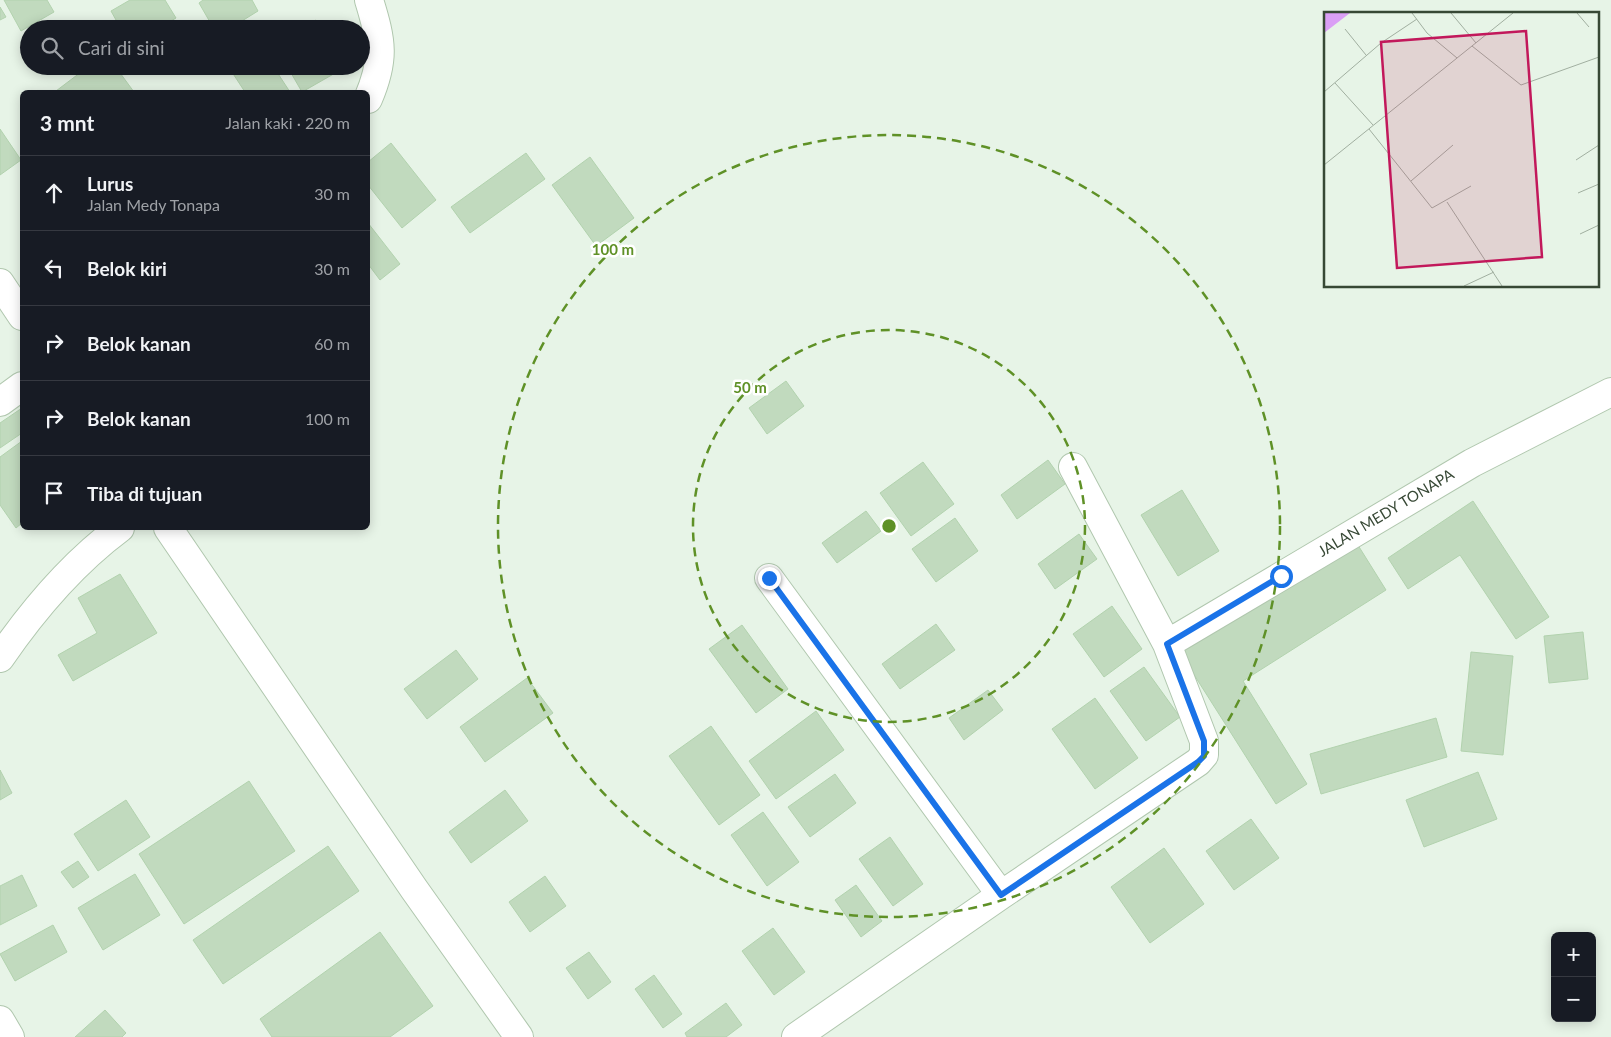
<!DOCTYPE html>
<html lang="id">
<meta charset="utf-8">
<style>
:root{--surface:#171b24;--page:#242831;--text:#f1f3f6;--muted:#9ea1a6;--line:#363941}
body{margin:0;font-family:Lato,sans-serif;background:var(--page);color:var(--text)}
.controls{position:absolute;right:15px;bottom:15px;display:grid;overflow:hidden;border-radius:8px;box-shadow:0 2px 12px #0003}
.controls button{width:45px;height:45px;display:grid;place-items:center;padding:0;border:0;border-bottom:1px solid var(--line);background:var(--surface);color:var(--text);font:25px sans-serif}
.stop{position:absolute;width:15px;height:15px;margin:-11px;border:4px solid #1a73e8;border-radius:50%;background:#fff}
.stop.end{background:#1a73e8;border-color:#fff;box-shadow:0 1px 5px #0008}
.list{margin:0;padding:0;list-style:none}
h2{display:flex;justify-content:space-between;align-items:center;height:65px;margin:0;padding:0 20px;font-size:21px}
h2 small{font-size:16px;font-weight:400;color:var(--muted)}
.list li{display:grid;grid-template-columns:32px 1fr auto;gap:15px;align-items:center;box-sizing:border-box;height:75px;padding:0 20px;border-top:1px solid var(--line)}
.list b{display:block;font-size:19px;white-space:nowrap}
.list p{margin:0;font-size:16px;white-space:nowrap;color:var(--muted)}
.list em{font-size:16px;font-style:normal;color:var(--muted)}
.icon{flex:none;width:28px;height:28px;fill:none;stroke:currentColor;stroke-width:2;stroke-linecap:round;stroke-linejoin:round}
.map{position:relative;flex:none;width:1611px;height:1037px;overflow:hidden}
.search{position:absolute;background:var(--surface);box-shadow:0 2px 12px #0003;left:20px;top:20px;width:350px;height:55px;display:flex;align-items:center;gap:12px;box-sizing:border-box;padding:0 18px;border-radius:28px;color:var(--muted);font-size:19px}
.panel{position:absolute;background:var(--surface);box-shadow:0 2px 12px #0003;left:20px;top:90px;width:350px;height:440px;border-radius:8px}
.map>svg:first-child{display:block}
.building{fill:#c1dabe;stroke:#b2d2ae}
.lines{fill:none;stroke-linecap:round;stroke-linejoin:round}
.minor-casing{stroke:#b0c7ae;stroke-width:30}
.minor{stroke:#fff;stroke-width:28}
.route{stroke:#1a73e8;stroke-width:6}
.ring{fill:none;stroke:#5f9127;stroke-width:2.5;stroke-dasharray:9 6}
.labels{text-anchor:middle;stroke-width:5;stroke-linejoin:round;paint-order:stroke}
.street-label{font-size:15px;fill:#374835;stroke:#fff}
.inset-road{fill:none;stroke:#a1afa0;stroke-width:1}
.view{fill:#c2185b;fill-opacity:0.15;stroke:#c2185b;stroke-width:2.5}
.inset-edge{fill:none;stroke:#374835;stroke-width:2.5}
.centre{fill:#5f9127;stroke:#fff;stroke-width:2.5}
.ring-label{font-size:15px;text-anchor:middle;font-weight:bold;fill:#5f9127;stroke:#fff;stroke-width:5;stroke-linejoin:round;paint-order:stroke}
</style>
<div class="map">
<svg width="1611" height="1037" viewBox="0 0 1611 1037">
<rect width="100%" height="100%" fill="#e7f4e7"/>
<path class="building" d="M 4,0 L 47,0 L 54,12 L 21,31 Z
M 130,0 L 165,0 L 176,18 L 158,29 L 121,29 L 111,11 Z
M 203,0 L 252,0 L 258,11 L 229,29 L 214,29 L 199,3 Z
M 0,7 L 6,17 L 0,20 Z
M 316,20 L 321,29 L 301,29 Z
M 89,66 L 115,66 L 134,92 L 58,92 L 56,91 Z
M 228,66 L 273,66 L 290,92 L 245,92 Z
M 287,66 L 343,66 L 344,68 L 302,92 Z
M 0,129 L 21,160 L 0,175 Z
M 391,143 L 436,200 L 402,228 L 368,185 L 368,162 Z
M 526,153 L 545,179 L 470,233 L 451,207 Z
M 590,157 L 634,218 L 596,246 L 552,185 Z
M 368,223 L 400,264 L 380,280 L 368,264 Z
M 786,381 L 804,406 L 767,434 L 749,408 Z
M 22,408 L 22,433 L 0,448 L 0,423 Z
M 22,441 L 22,523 L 16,528 L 0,505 L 0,457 Z
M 1048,460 L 1065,484 L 1017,519 L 1001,495 Z
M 923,462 L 954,504 L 911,536 L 880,493 Z
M 1182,490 L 1219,551 L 1178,576 L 1141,515 Z
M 1473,501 L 1549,617 L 1516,639 L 1460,555 L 1408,589 L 1388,558 Z
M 866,511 L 881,531 L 837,563 L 822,543 Z
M 955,518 L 978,551 L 936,582 L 912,549 Z
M 1079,534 L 1097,559 L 1055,589 L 1038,564 Z
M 1356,542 L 1386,590 L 1243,681 L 1307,784 L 1276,804 L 1179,651 Z
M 120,574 L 157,633 L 73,681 L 58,655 L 97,633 L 78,598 Z
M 1112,606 L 1142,649 L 1104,677 L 1073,634 Z
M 936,624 L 955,650 L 900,689 L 882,664 Z
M 742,625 L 788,689 L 756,713 L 709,649 Z
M 1583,632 L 1588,679 L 1549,683 L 1544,636 Z
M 456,650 L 478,679 L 427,719 L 404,689 Z
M 1471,652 L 1513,656 L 1503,755 L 1461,751 Z
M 1144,667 L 1180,717 L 1146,741 L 1110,691 Z
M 527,678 L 553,713 L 485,762 L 460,727 Z
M 988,690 L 1003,710 L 964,740 L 949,718 Z
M 1095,698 L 1138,758 L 1095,789 L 1052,729 Z
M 816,711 L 844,750 L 776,799 L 749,761 Z
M 1436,718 L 1447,757 L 1321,794 L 1310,754 Z
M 711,726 L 760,795 L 719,825 L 669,756 Z
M 0,770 L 12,793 L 0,800 Z
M 1478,772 L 1497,819 L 1424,847 L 1406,800 Z
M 835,774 L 856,803 L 810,837 L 788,807 Z
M 249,781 L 295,851 L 184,924 L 139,854 Z
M 505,790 L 528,821 L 471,863 L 449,832 Z
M 126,800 L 150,837 L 98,871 L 74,834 Z
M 763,812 L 799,862 L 767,886 L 731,835 Z
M 1251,819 L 1279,858 L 1234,890 L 1206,851 Z
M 890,837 L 923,884 L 893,906 L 859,859 Z
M 328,846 L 359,891 L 223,984 L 193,940 Z
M 1164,848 L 1204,904 L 1150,943 L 1111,887 Z
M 78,861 L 89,877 L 73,888 L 61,872 Z
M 135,874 L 160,915 L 103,950 L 78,908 Z
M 22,875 L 37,906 L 0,925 L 0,886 Z
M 545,876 L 566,906 L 530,932 L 509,902 Z
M 856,885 L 882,921 L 861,937 L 835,900 Z
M 53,925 L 67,952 L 15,981 L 0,954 Z
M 773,928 L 805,972 L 774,995 L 742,951 Z
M 380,932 L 433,1006 L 390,1037 L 272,1037 L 260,1019 Z
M 589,952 L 611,982 L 588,999 L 566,968 Z
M 654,975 L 682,1014 L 663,1028 L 635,989 Z
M 726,1003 L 742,1025 L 726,1037 L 687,1037 L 685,1033 Z
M 105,1010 L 126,1033 L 122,1037 L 75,1037 Z"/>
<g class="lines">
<g class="minor-casing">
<path id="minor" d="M 368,99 C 385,59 382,42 369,0
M 0,283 L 22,316
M 0,402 L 22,386
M 168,528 L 414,889 L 519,1037
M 769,578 L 1001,895
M 1167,644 L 1472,463 L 1611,392
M 0,658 C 33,610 73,563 120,528
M 0,1020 L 10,1037
M 796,1037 L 1001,895 L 1198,762 L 1204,755 L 1204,741 L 1167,644 L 1073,467"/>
</g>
<use href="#minor" class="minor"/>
</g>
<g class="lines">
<path class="route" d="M 769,578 L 1001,895 L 1198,762 L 1204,756 L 1204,741 L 1167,644 L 1281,576"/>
</g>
<g class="ring">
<circle cx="889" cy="526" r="196"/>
<circle cx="889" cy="526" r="391"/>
</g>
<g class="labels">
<g class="street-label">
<text transform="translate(1386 513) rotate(-31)" y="5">JALAN MEDY TONAPA</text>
</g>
</g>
<g transform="translate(1324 12)">
<rect width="275" height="275" fill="#e7f4e7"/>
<path d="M 0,1 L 26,1 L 0,21 Z" fill="#da9ff5"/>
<path class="inset-road" d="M 88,1 L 103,21 L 133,46M 127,1 L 152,31M 253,1 L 265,15M 21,17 L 42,43M 148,34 L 197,73 L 275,45M 11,71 L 49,113M 0,80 L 57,31 L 93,7M 45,117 L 108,196 L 147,174M 252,148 L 275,133M 0,153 L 189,1M 87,169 L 129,133M 254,181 L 275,172M 123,190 L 178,274M 256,222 L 275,213M 140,274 L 170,260"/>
<path class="view" d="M 202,19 L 218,245 L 73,256 L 57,30 Z"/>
<rect width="275" height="275" class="inset-edge"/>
</g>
<circle cx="889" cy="526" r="8" class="centre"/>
<g class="ring-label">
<text x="613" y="255">100 m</text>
<text x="750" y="393">50 m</text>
</g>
</svg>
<div class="controls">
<button>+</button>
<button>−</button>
</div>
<div class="stop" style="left:1281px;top:576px"></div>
<div class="stop end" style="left:769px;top:578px"></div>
<div class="search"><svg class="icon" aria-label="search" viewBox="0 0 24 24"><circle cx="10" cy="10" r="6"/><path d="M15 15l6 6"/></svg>Cari di sini</div>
<section class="panel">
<h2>3 mnt<small>Jalan kaki · 220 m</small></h2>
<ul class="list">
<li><svg class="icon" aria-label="ahead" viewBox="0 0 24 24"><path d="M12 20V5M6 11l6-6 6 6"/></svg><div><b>Lurus</b><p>Jalan Medy Tonapa</p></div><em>30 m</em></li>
<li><svg class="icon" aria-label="left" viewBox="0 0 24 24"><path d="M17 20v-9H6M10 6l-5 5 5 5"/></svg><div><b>Belok kiri</b></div><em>30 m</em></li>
<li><svg class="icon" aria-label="right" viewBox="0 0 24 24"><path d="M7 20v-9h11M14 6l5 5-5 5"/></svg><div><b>Belok kanan</b></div><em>60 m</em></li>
<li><svg class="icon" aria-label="right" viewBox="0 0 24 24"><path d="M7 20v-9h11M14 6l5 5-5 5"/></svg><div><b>Belok kanan</b></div><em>100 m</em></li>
<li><svg class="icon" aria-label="arrive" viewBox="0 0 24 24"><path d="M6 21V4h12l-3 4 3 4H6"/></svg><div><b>Tiba di tujuan</b></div></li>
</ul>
</section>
</div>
